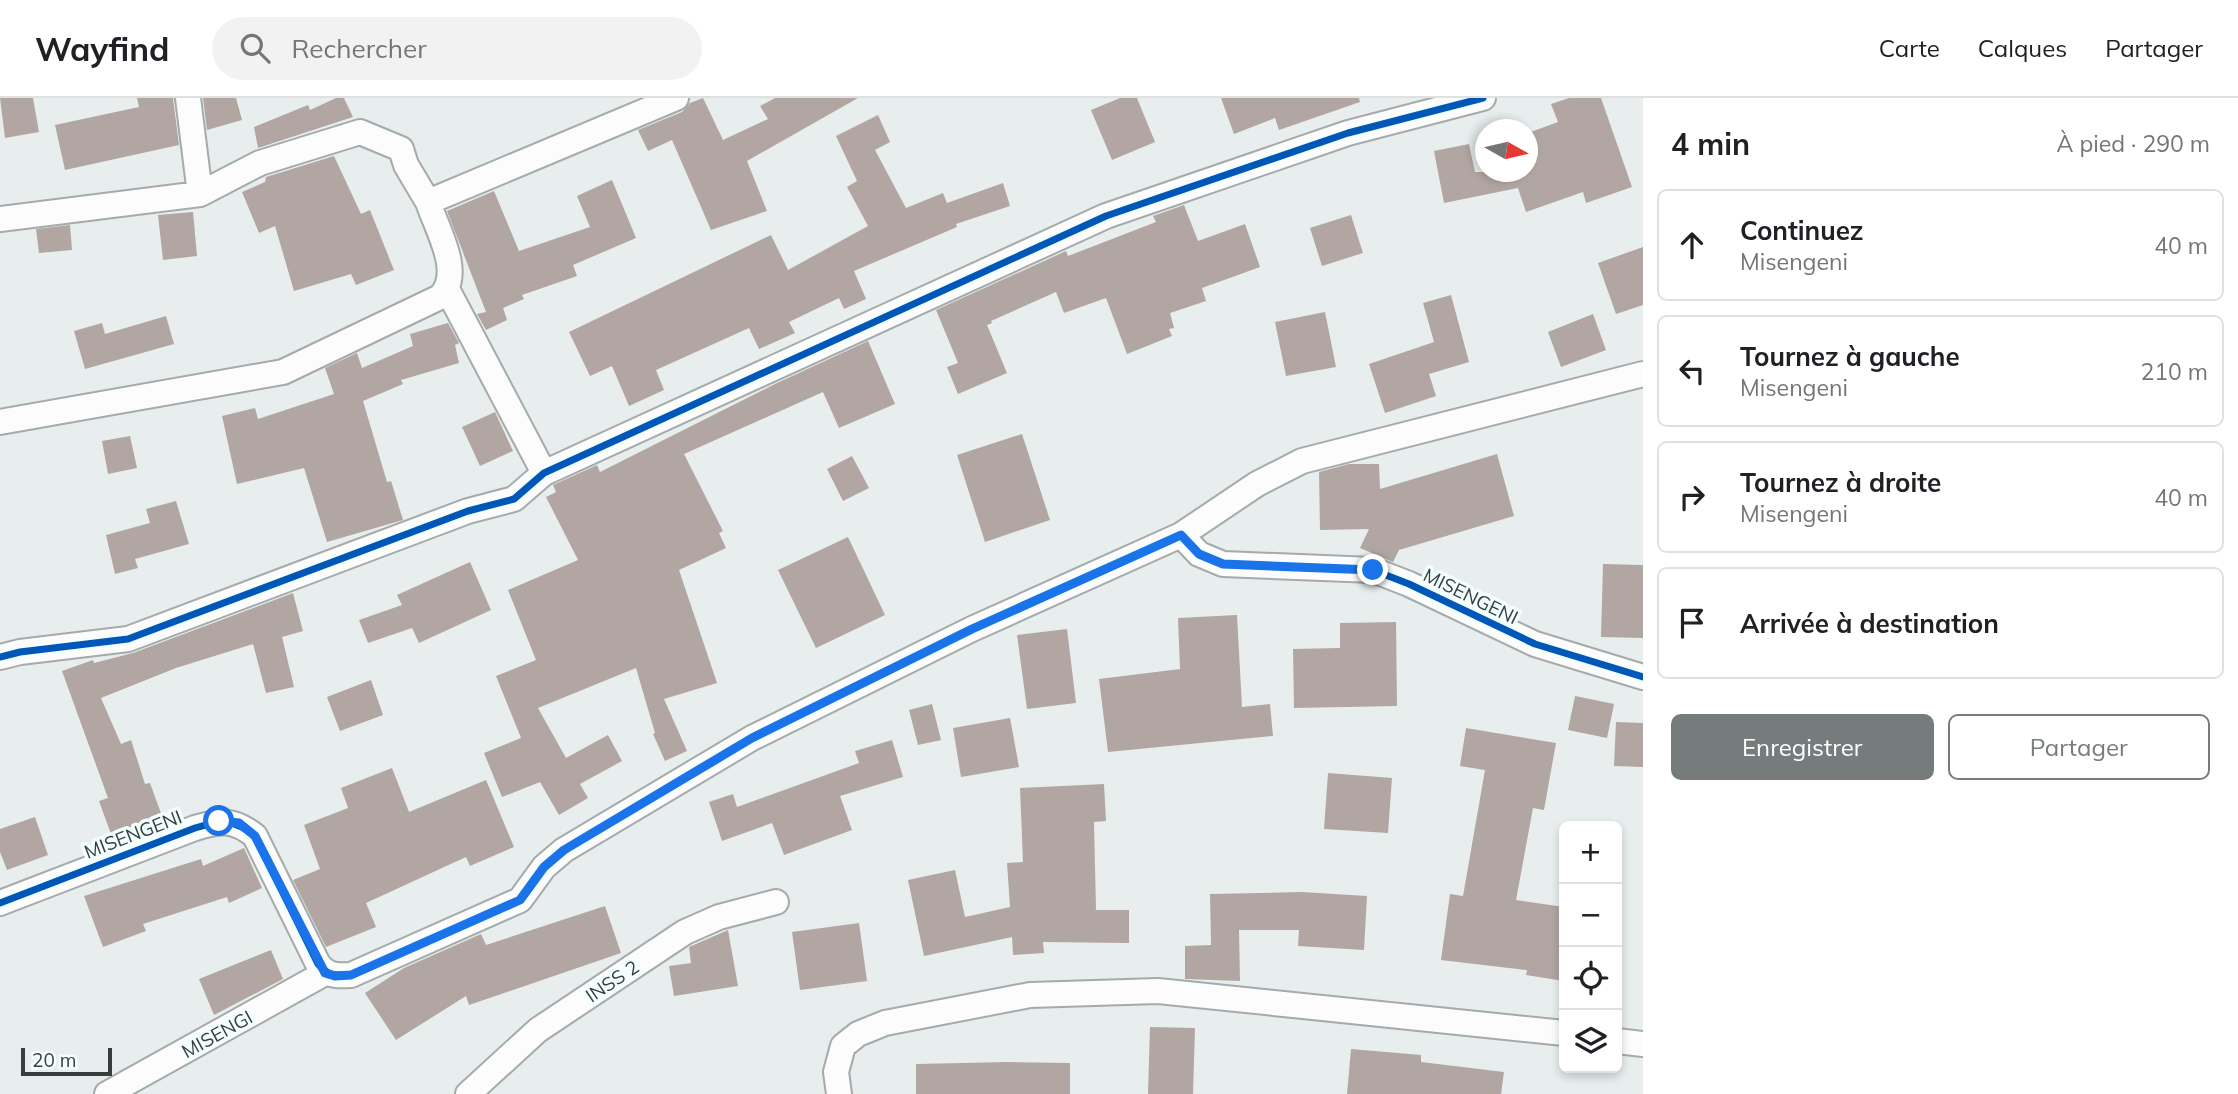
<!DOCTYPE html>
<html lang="fr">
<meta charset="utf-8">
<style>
:root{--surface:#fff;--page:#f2f2f2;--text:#202124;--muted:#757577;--line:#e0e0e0;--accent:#767c7c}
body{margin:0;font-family:Mulish,sans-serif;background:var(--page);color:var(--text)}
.controls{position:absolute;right:21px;bottom:21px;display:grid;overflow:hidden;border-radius:10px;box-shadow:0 4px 10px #0003}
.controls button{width:63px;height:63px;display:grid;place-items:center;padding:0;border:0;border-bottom:2px solid var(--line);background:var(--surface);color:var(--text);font:35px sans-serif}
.compass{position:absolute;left:1475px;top:21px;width:63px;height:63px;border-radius:50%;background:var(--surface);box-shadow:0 4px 10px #0003;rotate:98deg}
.scale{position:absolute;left:21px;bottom:18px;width:91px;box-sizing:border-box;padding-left:7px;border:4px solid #383e3e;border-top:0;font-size:19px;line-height:24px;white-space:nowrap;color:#383e3e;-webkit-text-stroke:5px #f3fffe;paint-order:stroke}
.stop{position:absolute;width:21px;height:21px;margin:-16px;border:5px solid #1a73e8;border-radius:50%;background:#fff}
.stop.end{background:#1a73e8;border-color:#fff;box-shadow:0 2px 7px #0008}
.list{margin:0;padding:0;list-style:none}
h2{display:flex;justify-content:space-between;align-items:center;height:91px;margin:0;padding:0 28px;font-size:30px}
h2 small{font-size:23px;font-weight:400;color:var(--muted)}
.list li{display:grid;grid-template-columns:46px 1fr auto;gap:21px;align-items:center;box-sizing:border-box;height:112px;margin:0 14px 14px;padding:0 14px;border:2px solid var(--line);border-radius:10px}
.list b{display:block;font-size:26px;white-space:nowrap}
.list p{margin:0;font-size:23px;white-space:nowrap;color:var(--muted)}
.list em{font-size:23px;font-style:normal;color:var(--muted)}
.actions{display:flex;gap:14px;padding:21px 28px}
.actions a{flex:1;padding:16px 0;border:2px solid var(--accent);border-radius:10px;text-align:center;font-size:24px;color:var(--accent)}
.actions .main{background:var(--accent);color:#fff}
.icon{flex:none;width:38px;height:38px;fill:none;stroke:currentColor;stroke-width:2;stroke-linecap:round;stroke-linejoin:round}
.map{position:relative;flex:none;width:1643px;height:996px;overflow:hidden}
header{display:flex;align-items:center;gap:42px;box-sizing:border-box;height:98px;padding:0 35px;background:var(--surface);border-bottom:2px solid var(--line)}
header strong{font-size:33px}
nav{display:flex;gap:38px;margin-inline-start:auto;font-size:24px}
.search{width:490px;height:63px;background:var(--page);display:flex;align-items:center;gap:18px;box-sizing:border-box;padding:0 24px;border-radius:38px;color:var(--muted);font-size:26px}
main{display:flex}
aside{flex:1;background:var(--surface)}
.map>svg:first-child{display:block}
.building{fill:#b1a6a2}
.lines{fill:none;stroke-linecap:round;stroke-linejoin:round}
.minor-casing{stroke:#a5aaaa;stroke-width:28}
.minor{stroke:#fcfcfc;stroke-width:24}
.cycleway-casing{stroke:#f3fffe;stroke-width:11}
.cycleway{stroke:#0057b8;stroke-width:7}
.route{stroke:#1a73e8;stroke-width:9}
.labels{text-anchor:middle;stroke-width:7;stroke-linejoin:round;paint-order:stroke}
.street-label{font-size:19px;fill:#383e3e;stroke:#f3fffe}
</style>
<header>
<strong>Wayfind</strong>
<div class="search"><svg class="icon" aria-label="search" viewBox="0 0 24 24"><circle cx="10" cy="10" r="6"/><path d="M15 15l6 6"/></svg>Rechercher</div>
<nav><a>Carte</a><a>Calques</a><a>Partager</a></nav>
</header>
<main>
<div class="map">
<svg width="1643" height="996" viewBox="0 0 1643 996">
<rect width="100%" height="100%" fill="#e8eeee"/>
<path class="building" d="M 0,0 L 33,0 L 39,34 L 5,40 Z
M 137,0 L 173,0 L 179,47 L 65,72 L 55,27 L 139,9 Z
M 203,0 L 236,0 L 242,22 L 207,32 Z
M 336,0 L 344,0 L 353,19 L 258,50 L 254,29 L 308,7 L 310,12 Z
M 703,0 L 723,42 L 768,21 L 760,8 L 775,0 L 858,0 L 747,63 L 767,113 L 711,132 L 672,42 L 648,53 L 638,32 L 682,14 L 690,5 Z
M 1120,0 L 1137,0 L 1155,44 L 1112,62 L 1091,12 Z
M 1221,0 L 1359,0 L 1360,4 L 1279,32 L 1275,20 L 1234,36 Z
M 1569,0 L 1601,0 L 1632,89 L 1586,105 L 1583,94 L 1526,114 L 1518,90 L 1444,105 L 1434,53 L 1469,46 L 1475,74 L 1528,74 L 1528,35 L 1558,24 L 1551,6 Z
M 878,17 L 890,44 L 875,52 L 906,110 L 943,95 L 947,105 L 1003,85 L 1010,108 L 956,126 L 957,129 L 854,173 L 866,201 L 844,211 L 839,200 L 789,224 L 795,235 L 759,251 L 749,230 L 656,272 L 664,292 L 629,308 L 612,268 L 590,278 L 569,234 L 771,137 L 788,172 L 868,128 L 847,89 L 857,83 L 836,38 Z
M 334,58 L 361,116 L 370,112 L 394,172 L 356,187 L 351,176 L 294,193 L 275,128 L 259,135 L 242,94 L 265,84 L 266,79 Z
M 612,82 L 636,140 L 573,167 L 577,178 L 522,197 L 524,201 L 503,210 L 507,222 L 486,232 L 477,216 L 486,214 L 447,113 L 494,93 L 519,153 L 590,129 L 577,98 Z
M 1184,107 L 1198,143 L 1245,126 L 1260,169 L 1202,190 L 1206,203 L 1170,215 L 1174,230 L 1169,231 L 1172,238 L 1127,256 L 1106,200 L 1064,215 L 1056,194 L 991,223 L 992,225 L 987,227 L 1007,275 L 958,296 L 947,269 L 958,265 L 936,212 L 1066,153 L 1068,158 L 1156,124 L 1153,118 Z
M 193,114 L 197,158 L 163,162 L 158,117 Z
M 1351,117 L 1363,155 L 1322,168 L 1310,130 Z
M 70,127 L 72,152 L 39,155 L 36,131 Z
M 1643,149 L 1643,207 L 1616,216 L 1598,165 Z
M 1451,197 L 1469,264 L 1429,276 L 1436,298 L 1385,315 L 1369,266 L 1434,244 L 1423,205 Z
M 1325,214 L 1336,269 L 1286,278 L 1275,224 Z
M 1593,216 L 1606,252 L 1561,269 L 1548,234 Z
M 166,218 L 174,246 L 85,271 L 74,233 L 102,225 L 105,236 Z
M 448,225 L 459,245 L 455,247 L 459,265 L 401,282 L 403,286 L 363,303 L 387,384 L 391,383 L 403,422 L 327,444 L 304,370 L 237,386 L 222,318 L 255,310 L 258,321 L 334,296 L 325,270 L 357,255 L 362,270 L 413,248 L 410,236 Z
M 868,243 L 895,306 L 839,330 L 823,294 L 684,356 L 723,433 L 719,435 L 726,450 L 679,472 L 717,585 L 664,601 L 687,653 L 665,663 L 653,636 L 655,635 L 636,570 L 538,610 L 566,660 L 608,637 L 622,663 L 580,686 L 588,700 L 559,717 L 540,684 L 502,699 L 484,655 L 521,640 L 496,578 L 536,562 L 508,492 L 578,462 L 546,399 L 556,394 L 553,387 L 597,367 L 600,374 L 775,286 Z
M 495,314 L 513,353 L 480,368 L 462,329 Z
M 1022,336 L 1050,422 L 985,444 L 957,357 Z
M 130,338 L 137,370 L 108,376 L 102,343 Z
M 1497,356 L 1514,418 L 1399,452 L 1393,464 L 1360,450 L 1369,431 L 1320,432 L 1319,374 L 1349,366 L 1379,366 L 1380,391 Z
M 852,358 L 869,390 L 843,403 L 827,371 Z
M 176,403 L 189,446 L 135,461 L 138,470 L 115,476 L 106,437 L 150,425 L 146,411 Z
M 848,439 L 885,517 L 816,550 L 778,472 Z
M 470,464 L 491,512 L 419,545 L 412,530 L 368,545 L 359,522 L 402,507 L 397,497 Z
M 1603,466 L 1643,467 L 1643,540 L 1601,539 Z
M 293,495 L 303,533 L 282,539 L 294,589 L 266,595 L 253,546 L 176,570 L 101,600 L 121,646 L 131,642 L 145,686 L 150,685 L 162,718 L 111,736 L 99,703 L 108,700 L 62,573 L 93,562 L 94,565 L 133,555 Z
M 1237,517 L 1242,609 L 1270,606 L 1273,638 L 1108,654 L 1099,581 L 1180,571 L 1178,520 Z
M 1396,524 L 1397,608 L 1294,610 L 1293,551 L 1340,550 L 1340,525 Z
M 1067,531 L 1076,605 L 1027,611 L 1017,537 Z
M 371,582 L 383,617 L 340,633 L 327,599 Z
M 1575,598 L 1614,606 L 1607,640 L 1568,632 Z
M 932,606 L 941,642 L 918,647 L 909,612 Z
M 1010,620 L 1019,669 L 961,679 L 953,630 Z
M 1616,624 L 1643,625 L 1643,669 L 1614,668 Z
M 1466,630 L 1556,645 L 1544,712 L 1533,710 L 1516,802 L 1564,809 L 1564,883 L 1526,877 L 1527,872 L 1441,862 L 1450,796 L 1463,798 L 1485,672 L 1460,668 Z
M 892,642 L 903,679 L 840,698 L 852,732 L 784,757 L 772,725 L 722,743 L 709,704 L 733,696 L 737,709 L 859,665 L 855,653 Z
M 392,670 L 409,714 L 486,682 L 514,749 L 470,768 L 466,759 L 366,805 L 376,829 L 326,849 L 293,782 L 320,771 L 304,727 L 348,710 L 341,690 Z
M 1328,675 L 1392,680 L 1388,735 L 1324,731 Z
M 1104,686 L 1106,723 L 1094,724 L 1096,812 L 1129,812 L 1129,845 L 1043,844 L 1044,855 L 1013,857 L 1012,839 L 924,858 L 908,782 L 955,772 L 965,819 L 1010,809 L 1007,765 L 1023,764 L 1020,690 Z
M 35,719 L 48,757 L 7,772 L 0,754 L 0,731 Z
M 244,750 L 262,790 L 229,805 L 227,799 L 143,826 L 146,833 L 103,849 L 84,798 L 201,761 L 203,768 Z
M 1302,794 L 1367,798 L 1364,852 L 1298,848 L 1299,832 L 1239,832 L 1240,883 L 1185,881 L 1185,848 L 1211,847 L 1210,796 Z
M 605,808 L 621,855 L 469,907 L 466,898 L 396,942 L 365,895 L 404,870 L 481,836 L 486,847 Z
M 859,825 L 867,883 L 800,892 L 792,834 Z
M 728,832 L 738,888 L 674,898 L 669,868 L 691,865 L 689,849 Z
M 271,852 L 283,881 L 214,917 L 199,881 Z
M 1150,929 L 1195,930 L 1193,996 L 1148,996 Z
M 1351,951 L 1421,957 L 1421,964 L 1504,974 L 1501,996 L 1347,996 Z
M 1007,964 L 1070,965 L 1070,996 L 916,996 L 916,966 Z"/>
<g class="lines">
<g class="minor-casing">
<path id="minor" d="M 188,0 L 200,96
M 0,121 L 200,96 L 260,65 L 360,34 L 401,51 L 406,67 L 428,104 L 676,0
M 447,191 L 544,375
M 0,324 L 283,274 L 440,199 C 464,175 437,132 428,104
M 1181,437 L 1257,386 L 1302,363 L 1643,276
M 0,559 L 20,554 L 128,541 L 468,413 L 514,401 L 544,375 L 1106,118 L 1348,35 L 1483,0
M 0,805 L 195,730 C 221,722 234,721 255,738 L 318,866 C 328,878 336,878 351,877 L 520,802 L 544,769 L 564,752 L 752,640 L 972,531 L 1181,437 L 1199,456 L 1223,466 L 1373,472 L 1409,486 L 1535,546 L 1643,579
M 1617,943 L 1643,946
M 107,996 L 325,875
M 468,996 L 538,932 L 685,834 L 719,819 L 776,804
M 839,996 L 836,974 L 843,948 L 858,936 L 885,925 L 1030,897 L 1158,893 L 1564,935"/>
</g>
<use href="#minor" class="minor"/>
<g class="cycleway-casing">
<path id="cycleway" d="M 0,559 L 20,554 L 128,541 L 468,413 L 514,401 L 544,375 L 1106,118 L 1348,35 L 1483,0
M 0,805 L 195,730 C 221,722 234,721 255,738 L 318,866 C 328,878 336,878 351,877 L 520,802 L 544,769 L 564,752 L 752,640 L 972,531 L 1181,437 L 1199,456 L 1223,466 L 1373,472 L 1409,486 L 1535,546 L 1643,579"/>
</g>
<use href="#cycleway" class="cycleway"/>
</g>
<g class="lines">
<path class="route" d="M 219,723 L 239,725 L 255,738 L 325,875 L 335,878 L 351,877 L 520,802 L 544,769 L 564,752 L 752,640 L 972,531 L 1181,437 L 1199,456 L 1223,466 L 1373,472"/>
</g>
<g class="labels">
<g class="street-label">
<text transform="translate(1471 498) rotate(26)" y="7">MISENGENI</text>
<text transform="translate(133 736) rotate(-21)" y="7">MISENGENI</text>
<text transform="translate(612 883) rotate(-34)" y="7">INSS 2</text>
<text transform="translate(217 936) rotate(-29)" y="7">MISENGI</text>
</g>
</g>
</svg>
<div class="controls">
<button>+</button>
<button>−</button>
<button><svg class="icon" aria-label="locate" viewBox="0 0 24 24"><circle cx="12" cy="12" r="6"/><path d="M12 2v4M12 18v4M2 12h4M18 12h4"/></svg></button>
<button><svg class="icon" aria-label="layers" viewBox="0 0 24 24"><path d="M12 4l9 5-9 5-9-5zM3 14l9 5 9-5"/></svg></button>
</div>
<svg class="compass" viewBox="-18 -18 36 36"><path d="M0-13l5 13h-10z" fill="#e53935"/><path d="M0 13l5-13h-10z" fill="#757577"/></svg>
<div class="scale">20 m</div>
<div class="stop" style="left:219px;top:723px"></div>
<div class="stop end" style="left:1373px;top:472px"></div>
</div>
<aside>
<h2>4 min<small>À pied · 290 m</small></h2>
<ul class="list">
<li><svg class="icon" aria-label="ahead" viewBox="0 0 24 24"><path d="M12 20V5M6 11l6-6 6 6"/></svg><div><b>Continuez</b><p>Misengeni</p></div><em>40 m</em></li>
<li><svg class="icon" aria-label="left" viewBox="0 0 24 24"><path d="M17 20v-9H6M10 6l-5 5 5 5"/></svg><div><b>Tournez à gauche</b><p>Misengeni</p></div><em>210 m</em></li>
<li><svg class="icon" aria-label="right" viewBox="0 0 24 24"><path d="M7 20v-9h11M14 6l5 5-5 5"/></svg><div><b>Tournez à droite</b><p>Misengeni</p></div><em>40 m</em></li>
<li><svg class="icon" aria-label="arrive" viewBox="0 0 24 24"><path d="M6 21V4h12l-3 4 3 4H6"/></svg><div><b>Arrivée à destination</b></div></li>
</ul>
<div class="actions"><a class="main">Enregistrer</a><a>Partager</a></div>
</aside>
</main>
